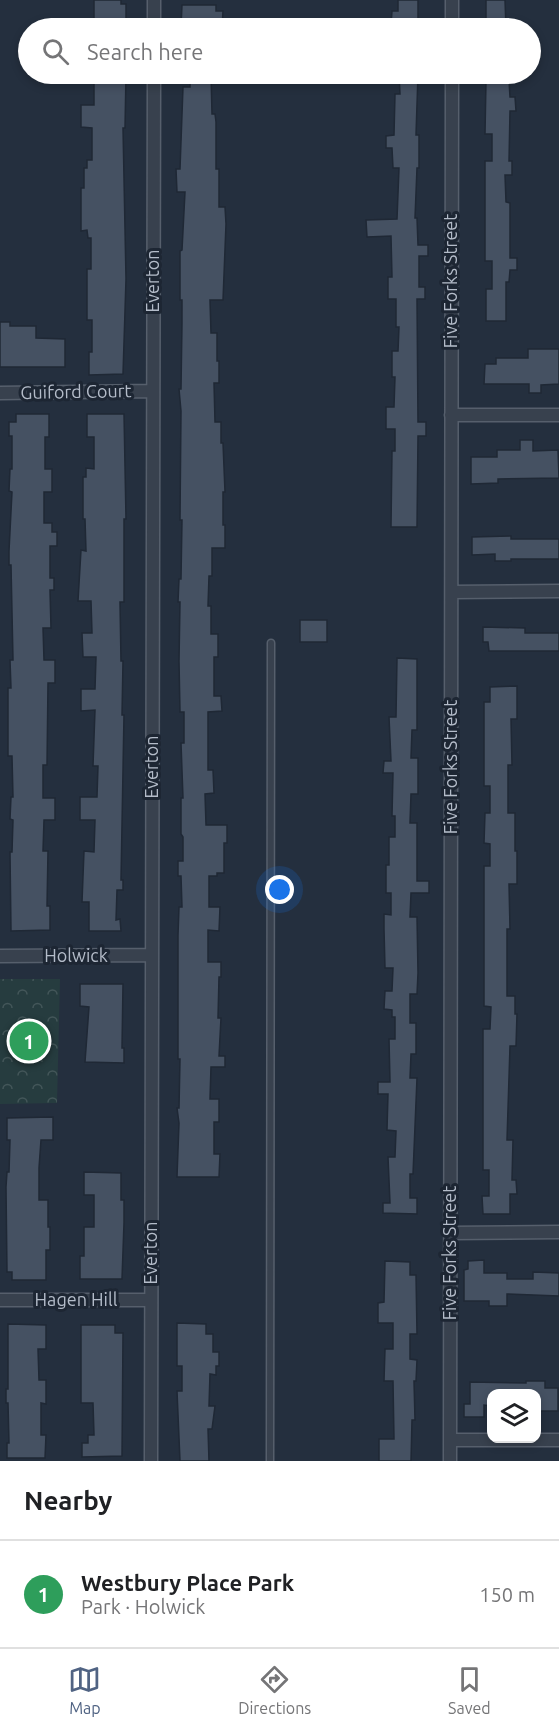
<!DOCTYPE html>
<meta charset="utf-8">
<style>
:root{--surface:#fff;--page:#f6f6f6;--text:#202124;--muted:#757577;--line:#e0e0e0;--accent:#506383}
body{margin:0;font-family:Ubuntu,sans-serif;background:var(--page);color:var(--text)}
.controls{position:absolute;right:18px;bottom:18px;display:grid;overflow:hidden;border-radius:12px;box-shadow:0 3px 9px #0003}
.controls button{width:54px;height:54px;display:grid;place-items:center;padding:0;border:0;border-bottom:2px solid var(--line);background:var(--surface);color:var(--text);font:30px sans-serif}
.you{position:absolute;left:280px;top:890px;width:21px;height:21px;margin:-15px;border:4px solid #fff;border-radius:50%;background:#1a73e8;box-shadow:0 0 0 9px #1a73e833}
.badge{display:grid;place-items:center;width:39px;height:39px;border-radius:50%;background:var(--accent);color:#fff;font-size:20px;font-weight:700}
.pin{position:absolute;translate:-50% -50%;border:3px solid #fff;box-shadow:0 2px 6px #0006}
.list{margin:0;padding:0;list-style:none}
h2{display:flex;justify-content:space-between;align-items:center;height:78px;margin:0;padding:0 24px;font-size:26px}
h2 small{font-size:20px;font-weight:400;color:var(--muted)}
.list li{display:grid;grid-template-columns:39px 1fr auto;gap:18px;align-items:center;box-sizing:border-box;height:108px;padding:0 24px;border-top:2px solid var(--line)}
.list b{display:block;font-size:22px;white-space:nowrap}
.list p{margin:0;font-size:20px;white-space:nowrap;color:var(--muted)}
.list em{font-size:20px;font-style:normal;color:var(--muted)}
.icon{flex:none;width:33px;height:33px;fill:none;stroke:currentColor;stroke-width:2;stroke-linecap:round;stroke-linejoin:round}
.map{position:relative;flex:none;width:559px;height:1461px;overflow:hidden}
.search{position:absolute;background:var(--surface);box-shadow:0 3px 9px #0003;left:18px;right:18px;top:18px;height:66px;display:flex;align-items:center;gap:15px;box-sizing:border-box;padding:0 21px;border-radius:33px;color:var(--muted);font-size:22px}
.sheet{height:186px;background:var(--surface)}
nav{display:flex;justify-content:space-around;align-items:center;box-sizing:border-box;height:84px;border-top:2px solid var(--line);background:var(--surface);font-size:16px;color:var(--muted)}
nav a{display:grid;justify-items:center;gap:3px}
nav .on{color:var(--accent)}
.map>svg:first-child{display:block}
.park{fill:url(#park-crowns)}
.building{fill:#455162;stroke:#1f2835;stroke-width:1.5}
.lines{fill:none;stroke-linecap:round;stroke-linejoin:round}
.service-casing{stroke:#565f6c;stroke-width:9}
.minor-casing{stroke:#565f6c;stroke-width:15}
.service{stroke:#38414e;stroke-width:6}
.minor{stroke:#38414e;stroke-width:12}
.labels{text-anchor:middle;stroke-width:6;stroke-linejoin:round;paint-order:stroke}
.street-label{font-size:18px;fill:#b4bcc9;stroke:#1d2633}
</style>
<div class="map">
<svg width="559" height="1461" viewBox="0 0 559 1461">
<defs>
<pattern id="park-crowns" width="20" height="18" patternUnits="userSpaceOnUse" patternTransform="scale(1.5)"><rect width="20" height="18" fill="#263c3f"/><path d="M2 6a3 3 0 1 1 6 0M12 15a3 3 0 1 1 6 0" fill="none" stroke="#435659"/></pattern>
</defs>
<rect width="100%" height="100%" fill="#242f3e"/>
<path class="park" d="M 0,979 L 60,979 L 57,1103 L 0,1104 Z"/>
<path class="building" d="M 94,0 L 121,0 L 121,4 L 126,4 L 126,28 L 94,28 Z
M 398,0 L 418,0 L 418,28 L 399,28 L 399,26 L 391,25 L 392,11 L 398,11 Z
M 486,0 L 505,0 L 506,28 L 486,28 Z
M 182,5 L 216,5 L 216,11 L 223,11 L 222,28 L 181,27 Z
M 94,74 L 126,74 L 125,128 L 123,128 L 126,279 L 123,374 L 89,375 L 89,352 L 92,352 L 92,320 L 87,320 L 87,269 L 91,269 L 91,238 L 88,238 L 87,230 L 81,231 L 81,188 L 84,188 L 84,168 L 87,168 L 87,160 L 92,160 L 92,128 L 81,127 L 81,105 L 94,105 Z
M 190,74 L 211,74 L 212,114 L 215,114 L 216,122 L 216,169 L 219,169 L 219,207 L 225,207 L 226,224 L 223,300 L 210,300 L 211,333 L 217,333 L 217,361 L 219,361 L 219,383 L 214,383 L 215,422 L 221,422 L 221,443 L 223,443 L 225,492 L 223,492 L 223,525 L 225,525 L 225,548 L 212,548 L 212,576 L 209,576 L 208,606 L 211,606 L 211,634 L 218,634 L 218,657 L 214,657 L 214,696 L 221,696 L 222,711 L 208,712 L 208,770 L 213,770 L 214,793 L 205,794 L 206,825 L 227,825 L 227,843 L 224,843 L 224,873 L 217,873 L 217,876 L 209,876 L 209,907 L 220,907 L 219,931 L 208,930 L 208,962 L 221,962 L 221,977 L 219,977 L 218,1018 L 221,1018 L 219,1056 L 225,1056 L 225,1067 L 211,1067 L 210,1099 L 219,1099 L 219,1122 L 214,1122 L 214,1154 L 220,1154 L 219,1177 L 177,1177 L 179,1123 L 177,1108 L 179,1108 L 180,1059 L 178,1059 L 178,935 L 179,907 L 182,907 L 181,876 L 178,876 L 178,861 L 183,861 L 183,837 L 181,834 L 181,798 L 183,798 L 181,743 L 184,743 L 184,712 L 180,712 L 179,661 L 180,602 L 178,602 L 179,579 L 181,579 L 182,520 L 180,520 L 181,411 L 179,389 L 181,389 L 182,323 L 182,300 L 180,300 L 180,251 L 182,250 L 185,192 L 177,192 L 176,169 L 180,169 L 183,87 L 190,87 Z
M 399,74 L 418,74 L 416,135 L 419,135 L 419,168 L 417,168 L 415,218 L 417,218 L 418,245 L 428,245 L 428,256 L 419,256 L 419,287 L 425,287 L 425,299 L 417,299 L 418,422 L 426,422 L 426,436 L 418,436 L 417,527 L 391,527 L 392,451 L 395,451 L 395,429 L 386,429 L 386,407 L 394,407 L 395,377 L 392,377 L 392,351 L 398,351 L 399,327 L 396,327 L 396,299 L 388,299 L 388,277 L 392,277 L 391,236 L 367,237 L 366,220 L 397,219 L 399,168 L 393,168 L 392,148 L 386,148 L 386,136 L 394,135 L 395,94 L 400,94 Z
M 509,80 L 510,97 L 515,97 L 516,111 L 510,111 L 509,161 L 512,161 L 512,175 L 505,175 L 506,202 L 510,203 L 510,258 L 517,258 L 517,270 L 510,270 L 509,282 L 506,282 L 506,321 L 486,321 L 486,289 L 492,289 L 492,261 L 485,261 L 485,161 L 492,161 L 492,134 L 485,134 L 486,81 Z
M 0,322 L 10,322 L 10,326 L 36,326 L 36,338 L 65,339 L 65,367 L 0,367 Z
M 528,349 L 559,349 L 559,384 L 541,385 L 541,393 L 529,393 L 529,384 L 484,384 L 485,364 L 496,364 L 496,358 L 528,358 Z
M 16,414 L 49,414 L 49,437 L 45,437 L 45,469 L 52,469 L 52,492 L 44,492 L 44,523 L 52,523 L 52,532 L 57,532 L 57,546 L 50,546 L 50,578 L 54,578 L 54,590 L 50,590 L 51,628 L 43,628 L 44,660 L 55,660 L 55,683 L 48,683 L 47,765 L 43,765 L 43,798 L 55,798 L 55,820 L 44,820 L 43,851 L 48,851 L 47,906 L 50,906 L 50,930 L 11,931 L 10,852 L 12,852 L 13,820 L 10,819 L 11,797 L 13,797 L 12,756 L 8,756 L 8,688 L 11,688 L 10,660 L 13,660 L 11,565 L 9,565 L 9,551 L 12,492 L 9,491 L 10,469 L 12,469 L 12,436 L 9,436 L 9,422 L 16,422 Z
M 87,414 L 124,414 L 126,519 L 124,519 L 124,602 L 120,602 L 121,661 L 123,661 L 122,715 L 124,715 L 121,880 L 123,880 L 123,890 L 117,890 L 116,920 L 120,919 L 121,931 L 89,931 L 89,902 L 82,902 L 84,851 L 94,852 L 95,820 L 80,820 L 80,797 L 97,797 L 98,766 L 93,766 L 95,710 L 81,711 L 81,689 L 95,689 L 96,657 L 83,657 L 82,633 L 92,633 L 91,601 L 78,601 L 81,550 L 86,551 L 85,519 L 83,519 L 83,477 L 86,477 L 86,468 L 94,469 L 94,437 L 87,437 Z
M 520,440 L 533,440 L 533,451 L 558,450 L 559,478 L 498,479 L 498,483 L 471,484 L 471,457 L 497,457 L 497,450 L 520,450 Z
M 511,536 L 511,539 L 559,539 L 559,559 L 511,559 L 511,561 L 495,561 L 495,554 L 472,555 L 472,537 Z
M 300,620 L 327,620 L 327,642 L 300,642 Z
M 483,627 L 525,628 L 525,633 L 559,633 L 559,651 L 489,651 L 488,642 L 483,642 Z
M 397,658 L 417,659 L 417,730 L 412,730 L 411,758 L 418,758 L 418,794 L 411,794 L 410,823 L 417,823 L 417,881 L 429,881 L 429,893 L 411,893 L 410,917 L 417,917 L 418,973 L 417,994 L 410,994 L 410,1023 L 416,1023 L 416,1054 L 411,1054 L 410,1078 L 417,1078 L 413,1174 L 410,1174 L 410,1198 L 417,1198 L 417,1214 L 383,1213 L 383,1203 L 390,1203 L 388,1157 L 395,1157 L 396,1131 L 387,1130 L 388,1094 L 378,1094 L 378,1082 L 390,1082 L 389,1039 L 395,1039 L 395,1017 L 392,1017 L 392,1010 L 384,1009 L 385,991 L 392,991 L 393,968 L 385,968 L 384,929 L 384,914 L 391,915 L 391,893 L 386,893 L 386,865 L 389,865 L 389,837 L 395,837 L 395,816 L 392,816 L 393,773 L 383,773 L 384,761 L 391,761 L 389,717 L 396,717 Z
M 517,686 L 517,719 L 511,719 L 512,765 L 508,765 L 508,813 L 515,813 L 515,851 L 517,851 L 517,884 L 509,884 L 510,929 L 507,929 L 507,996 L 515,996 L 515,1014 L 517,1014 L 516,1046 L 510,1046 L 507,1140 L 513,1140 L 512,1180 L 516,1180 L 517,1194 L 510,1194 L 510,1214 L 483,1214 L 482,1196 L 489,1196 L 489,1170 L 483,1170 L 483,1029 L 490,1029 L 491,1007 L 484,1006 L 484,866 L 490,866 L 490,844 L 484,843 L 485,813 L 490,813 L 490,786 L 484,786 L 484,702 L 490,702 L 490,687 Z
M 80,984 L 123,984 L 122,1048 L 124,1048 L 124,1063 L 85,1062 L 89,1007 L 80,1006 Z
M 53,1117 L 53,1140 L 41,1140 L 39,1168 L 39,1200 L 48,1200 L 48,1227 L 50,1227 L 50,1250 L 46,1250 L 46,1280 L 12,1280 L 12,1272 L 7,1272 L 6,1187 L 7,1172 L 9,1172 L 10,1140 L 7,1140 L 7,1118 Z
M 84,1172 L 121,1173 L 121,1200 L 124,1200 L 124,1223 L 122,1279 L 80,1279 L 80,1256 L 84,1256 L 84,1227 L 94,1227 L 94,1195 L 84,1195 Z
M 484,1260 L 484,1273 L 507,1273 L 507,1279 L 533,1279 L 533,1272 L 559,1273 L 559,1296 L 507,1294 L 507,1306 L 489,1306 L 489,1301 L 464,1301 L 464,1270 L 468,1269 L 468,1261 Z
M 385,1261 L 410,1262 L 410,1275 L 416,1275 L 417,1334 L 410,1334 L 410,1359 L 417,1360 L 416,1381 L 414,1381 L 415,1420 L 412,1420 L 411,1461 L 379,1461 L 379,1439 L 394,1439 L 393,1381 L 384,1381 L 385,1349 L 393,1349 L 393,1323 L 378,1323 L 378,1303 L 384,1302 Z
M 177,1323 L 206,1324 L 206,1334 L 213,1334 L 213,1352 L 219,1352 L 219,1366 L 216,1366 L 216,1375 L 210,1374 L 209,1406 L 215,1406 L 212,1429 L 208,1429 L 209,1461 L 180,1461 L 177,1391 L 182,1391 L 182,1366 L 177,1366 Z
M 8,1324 L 46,1325 L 46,1349 L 38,1349 L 39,1380 L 46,1380 L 46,1404 L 41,1403 L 41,1435 L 46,1435 L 45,1458 L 7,1458 L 7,1443 L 9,1443 L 8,1403 L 6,1403 L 6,1389 L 8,1389 Z
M 81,1325 L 115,1325 L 115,1333 L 123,1333 L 122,1456 L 82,1457 L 82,1443 L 88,1443 L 88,1435 L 94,1435 L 93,1403 L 81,1403 Z
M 526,1381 L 545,1381 L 545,1388 L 558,1388 L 558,1411 L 537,1411 L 537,1394 L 492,1394 L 492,1406 L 484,1405 L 484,1417 L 464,1417 L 464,1404 L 470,1404 L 470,1382 L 526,1383 Z"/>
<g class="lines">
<g class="service-casing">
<path id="service" d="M 270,1461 L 271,643"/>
</g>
<g class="minor-casing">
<path id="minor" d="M 154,28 L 154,0
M 452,28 L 452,0
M 0,393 L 153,391
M 451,415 L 559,415
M 452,592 L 559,591
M 0,956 L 152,955
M 450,1233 L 559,1232
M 0,1300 L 151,1300
M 450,1440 L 559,1440
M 151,1461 L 154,74
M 450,1461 L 452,74"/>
</g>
<use href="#service" class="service"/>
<use href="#minor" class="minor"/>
</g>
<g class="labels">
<g class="street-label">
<text transform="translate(153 281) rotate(-90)" y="6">Everton</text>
<text transform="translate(451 281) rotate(-90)" y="6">Five Forks Street</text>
<text transform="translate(76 392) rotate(-1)" y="6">Guiford Court</text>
<text transform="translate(152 767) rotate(-90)" y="6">Everton</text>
<text transform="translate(451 767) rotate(-90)" y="6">Five Forks Street</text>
<text x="76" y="962">Holwick</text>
<text transform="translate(151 1253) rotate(-90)" y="6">Everton</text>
<text transform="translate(450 1253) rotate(-90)" y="6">Five Forks Street</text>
<text x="76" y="1306">Hagen Hill</text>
</g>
</g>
</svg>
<div class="controls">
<button><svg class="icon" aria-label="layers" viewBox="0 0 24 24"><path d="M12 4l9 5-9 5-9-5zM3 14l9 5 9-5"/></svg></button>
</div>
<div class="you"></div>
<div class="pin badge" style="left:29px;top:1041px;background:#2e9e5b">1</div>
<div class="search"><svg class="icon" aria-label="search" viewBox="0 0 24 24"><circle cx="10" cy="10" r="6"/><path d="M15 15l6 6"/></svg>Search here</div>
</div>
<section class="sheet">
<h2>Nearby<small></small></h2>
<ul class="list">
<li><span class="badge" style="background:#2e9e5b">1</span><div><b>Westbury Place Park</b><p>Park · Holwick</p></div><em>150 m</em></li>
</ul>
</section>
<nav>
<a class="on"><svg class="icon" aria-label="map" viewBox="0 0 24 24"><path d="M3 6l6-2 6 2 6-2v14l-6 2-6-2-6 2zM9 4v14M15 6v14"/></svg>Map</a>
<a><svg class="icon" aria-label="directions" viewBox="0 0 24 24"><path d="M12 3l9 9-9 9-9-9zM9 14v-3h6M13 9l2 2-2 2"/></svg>Directions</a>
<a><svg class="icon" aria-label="saved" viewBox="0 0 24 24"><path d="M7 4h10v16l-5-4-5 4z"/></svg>Saved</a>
</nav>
